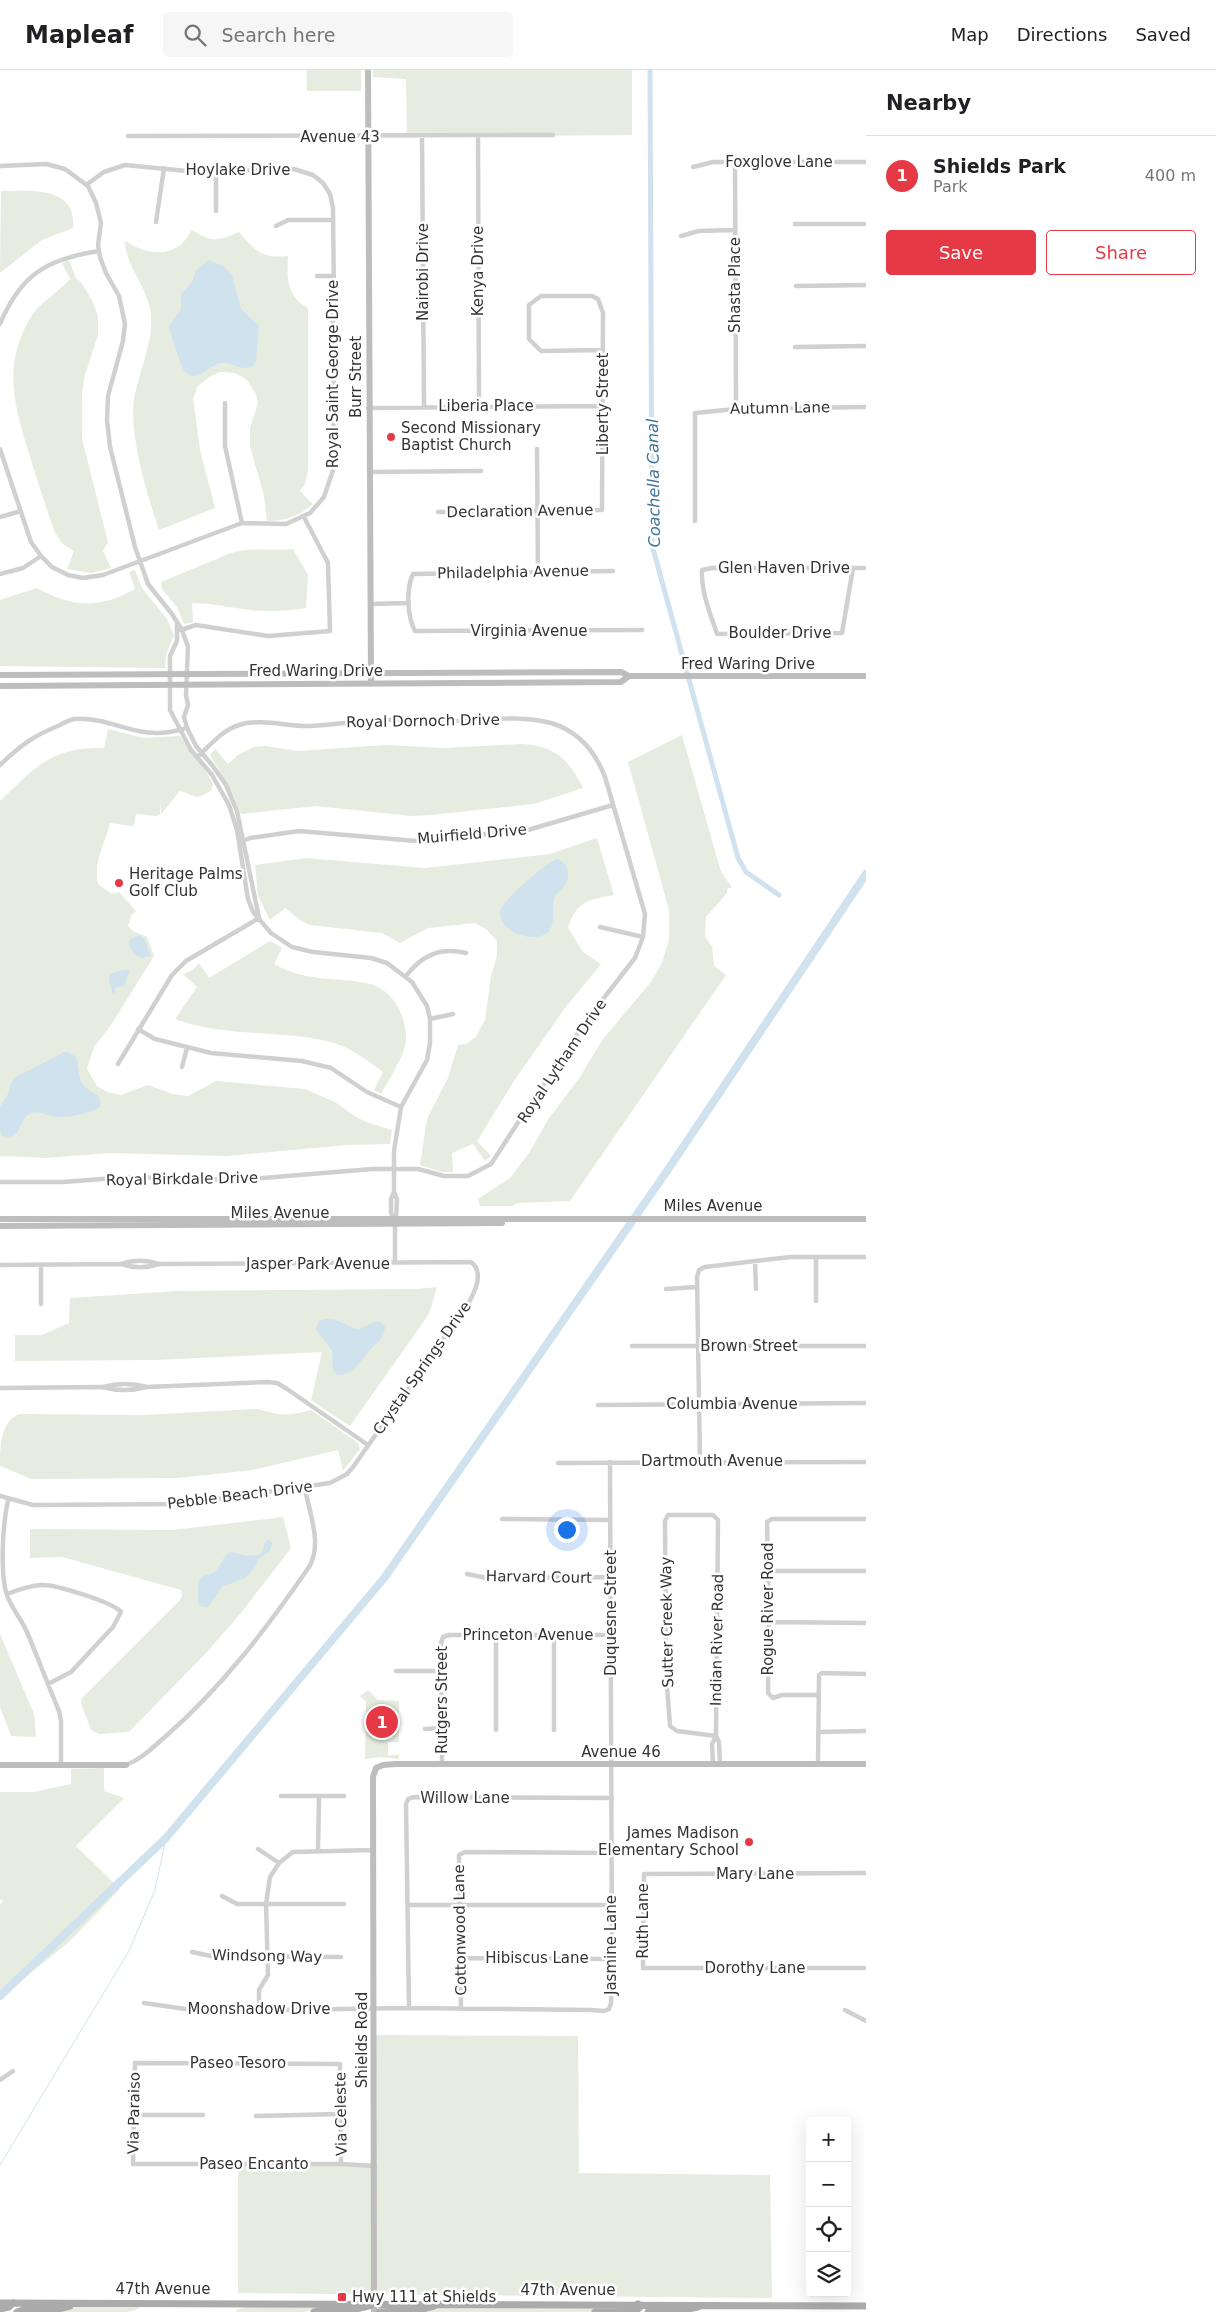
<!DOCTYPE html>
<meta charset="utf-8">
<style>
:root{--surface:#fff;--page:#f6f6f6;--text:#202124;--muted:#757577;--line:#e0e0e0;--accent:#e63946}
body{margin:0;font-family:"DejaVu Sans",sans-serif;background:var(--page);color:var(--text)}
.controls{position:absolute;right:15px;bottom:15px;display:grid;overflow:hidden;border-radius:5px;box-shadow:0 5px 20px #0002}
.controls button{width:45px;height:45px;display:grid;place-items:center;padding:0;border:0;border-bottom:1px solid var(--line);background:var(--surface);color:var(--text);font:25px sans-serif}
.you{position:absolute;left:566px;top:1459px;width:18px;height:18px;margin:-12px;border:4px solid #fff;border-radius:50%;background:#1a73e8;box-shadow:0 0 0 8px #1a73e833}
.badge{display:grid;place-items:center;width:32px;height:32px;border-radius:50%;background:var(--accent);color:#fff;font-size:16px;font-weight:700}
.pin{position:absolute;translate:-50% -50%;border:2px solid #fff;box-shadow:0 1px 5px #0006}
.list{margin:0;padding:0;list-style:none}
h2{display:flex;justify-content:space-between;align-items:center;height:65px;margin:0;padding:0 20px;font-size:21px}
h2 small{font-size:16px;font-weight:400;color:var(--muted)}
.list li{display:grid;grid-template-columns:32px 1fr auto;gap:15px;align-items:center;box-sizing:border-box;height:80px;padding:0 20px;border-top:1px solid var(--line)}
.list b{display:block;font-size:19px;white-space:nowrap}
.list p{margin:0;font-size:16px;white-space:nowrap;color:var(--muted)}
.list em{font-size:16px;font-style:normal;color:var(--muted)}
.actions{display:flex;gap:10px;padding:15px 20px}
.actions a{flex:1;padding:11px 0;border:1px solid var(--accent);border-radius:5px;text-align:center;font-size:18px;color:var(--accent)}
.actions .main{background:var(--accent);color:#fff}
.icon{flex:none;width:28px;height:28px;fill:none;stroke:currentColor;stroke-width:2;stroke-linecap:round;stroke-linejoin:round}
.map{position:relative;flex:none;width:866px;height:2242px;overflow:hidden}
header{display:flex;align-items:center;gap:30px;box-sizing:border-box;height:70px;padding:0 25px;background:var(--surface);border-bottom:1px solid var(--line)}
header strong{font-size:24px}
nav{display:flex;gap:28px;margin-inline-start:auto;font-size:18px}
.search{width:350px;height:45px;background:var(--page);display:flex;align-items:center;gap:12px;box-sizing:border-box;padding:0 18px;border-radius:5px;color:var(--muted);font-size:19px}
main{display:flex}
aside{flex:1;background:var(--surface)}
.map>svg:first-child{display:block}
.green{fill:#e6ecdf}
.water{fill:#cfe2ee}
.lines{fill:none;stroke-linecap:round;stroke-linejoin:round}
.stream{stroke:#cfe2ee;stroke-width:1}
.canal{stroke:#cfe2ee;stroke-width:5}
.river{stroke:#cfe2ee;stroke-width:8}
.street{stroke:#d0d0d0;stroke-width:4.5}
.secondary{stroke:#bdbdbd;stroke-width:6}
.primary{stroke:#ababab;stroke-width:7}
.poi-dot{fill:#e63946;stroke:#fff;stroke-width:2}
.labels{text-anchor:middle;stroke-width:5;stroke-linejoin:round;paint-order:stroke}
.street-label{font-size:15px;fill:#333;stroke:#fff}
.poi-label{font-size:15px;fill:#333;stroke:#fff;text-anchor:start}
.water-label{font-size:16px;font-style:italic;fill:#3f7597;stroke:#fff}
</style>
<header>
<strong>Mapleaf</strong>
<div class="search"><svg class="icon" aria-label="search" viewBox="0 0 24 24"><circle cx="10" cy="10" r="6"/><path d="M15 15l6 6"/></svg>Search here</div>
<nav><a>Map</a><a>Directions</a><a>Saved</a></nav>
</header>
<main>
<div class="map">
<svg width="866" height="2242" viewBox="0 0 866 2242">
<rect width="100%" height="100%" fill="#fff"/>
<path class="green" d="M 307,0 L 361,0 L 361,21 L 307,21 Z
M 373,0 L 632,0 L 632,65 L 407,67 L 406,9 L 373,7 Z
M 1,121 C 29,121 77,115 73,158 L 42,170 L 0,203 Z
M 192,160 C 213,173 217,171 239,162 C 255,180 261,189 288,186 C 287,208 286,226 308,238 L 308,401 L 305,414 L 300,421 L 313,434 C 299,446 286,451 267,451 L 264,426 L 250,376 L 250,358 L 258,333 L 256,324 L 246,309 L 235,303 L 220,302 L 209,307 L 198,316 L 193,328 L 200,380 L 215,438 L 159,460 C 147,424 129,366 134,329 C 139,301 153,274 151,246 C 149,218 126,198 125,171 C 141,181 161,188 179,176 C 184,173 188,165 192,160 Z
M 69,190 L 76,208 L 81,212 L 93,232 L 98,247 L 98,265 L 85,305 L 82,323 L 82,368 L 108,472 L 103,481 L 111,498 L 91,503 L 67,499 L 74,481 L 63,474 L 55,463 C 46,438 38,412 30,387 C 15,338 2,298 29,250 C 39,232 57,224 70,209 L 62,193 Z
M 293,479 L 308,505 L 306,538 C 288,541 269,542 251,540 C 231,538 213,533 192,533 L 193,552 L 184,554 L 177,537 L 162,519 L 161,512 L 231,483 C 250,477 273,481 293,479 Z
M 135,500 L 142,518 L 167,549 L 174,565 L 166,585 L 165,598 L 0,596 L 0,530 L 37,518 C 74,538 98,539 135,519 L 129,502 Z
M 108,659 L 143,668 L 180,666 C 191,683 204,697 213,714 L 211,721 C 192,731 198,726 180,721 L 161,744 L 161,729 L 160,744 L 157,746 L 136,744 L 134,755 L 132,756 L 110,753 C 105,774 93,792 98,814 L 112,824 L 119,822 L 136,841 L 131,846 L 128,856 L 133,861 L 147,867 L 154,886 L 111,955 L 94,977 L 87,999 L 97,1016 L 107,1022 L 121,1025 L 148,1015 L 173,1024 L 188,1026 L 216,1011 L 305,1019 L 335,1032 L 353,1045 L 366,1052 L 392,1060 L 390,1074 L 347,1075 L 227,1086 L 110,1083 L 46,1088 L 0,1086 L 0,731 C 36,697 50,677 104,678 Z
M 682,665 L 721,802 L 732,817 L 727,819 L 727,823 L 706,847 L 705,867 L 712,876 L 714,896 L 726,905 L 570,1131 L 517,1133 L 513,1136 L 480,1136 L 478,1129 L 510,1108 L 529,1083 L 549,1048 L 578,1010 L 603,969 L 651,912 L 662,893 L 669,869 L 669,840 L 628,692 Z
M 521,674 C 554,675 569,689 583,718 L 534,734 L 431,745 L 412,746 L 316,736 L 241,744 L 232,723 L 210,685 L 215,679 L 228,694 L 238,685 L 254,677 L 266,676 L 298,681 L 386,675 L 444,678 Z
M 597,768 L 614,825 C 590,829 575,832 568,858 L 583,882 L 601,894 L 565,938 L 514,1011 L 477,1071 L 491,1086 L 485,1091 L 473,1074 L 452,1083 L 453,1102 L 442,1102 L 420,1095 L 427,1049 L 448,1008 L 458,975 L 466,974 L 476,967 L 485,950 L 491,906 L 497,885 L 497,871 L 486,859 L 475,853 L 428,858 L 400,873 L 382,863 L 310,855 L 300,850 L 285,838 L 270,850 L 258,826 L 255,795 L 306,788 L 425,798 L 550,784 Z
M 270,871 L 282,878 L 274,894 C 308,913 336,906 370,914 C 395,920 410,953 405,976 C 401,992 389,1009 381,1024 L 374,1020 L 383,1002 C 368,991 353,979 334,973 C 282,959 226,968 175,949 L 197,917 L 183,904 L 193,900 L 199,893 L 209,908 Z
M 437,1217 L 429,1244 L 350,1356 L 311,1330 L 322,1282 L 156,1290 L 15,1291 L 15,1265 L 42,1265 L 69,1253 L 70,1228 L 178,1221 L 418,1219 Z
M 258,1339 C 281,1346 288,1346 311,1340 L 358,1373 L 360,1379 L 343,1401 L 338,1380 L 253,1400 L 178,1408 L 31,1409 L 0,1396 C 0,1378 0,1351 20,1344 L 142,1345 Z
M 283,1447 L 291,1478 L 241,1543 L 206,1583 L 129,1662 L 99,1664 L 91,1660 L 81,1633 L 82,1628 L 180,1530 L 182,1525 L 181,1520 L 62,1487 L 30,1488 L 30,1459 L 173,1460 Z
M 0,1564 L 34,1644 L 36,1667 L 11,1666 L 0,1637 Z
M 368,1620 L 378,1630 L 399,1631 L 399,1672 L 388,1672 L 388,1685 L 399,1685 L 399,1689 L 381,1687 L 365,1689 L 366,1632 L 360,1626 Z
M 104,1698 L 104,1721 L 124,1728 L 76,1776 L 120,1819 L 68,1873 L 0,1927 L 0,1835 L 3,1831 L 0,1829 L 0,1722 L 34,1722 L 71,1714 L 71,1699 Z
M 375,1965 L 578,1966 L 579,2103 L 770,2105 L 772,2228 L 238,2223 L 238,2094 L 375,2096 Z
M 76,2237 L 139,2237 L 139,2239 L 127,2242 L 63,2242 L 63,2240 Z
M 247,2237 L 315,2237 L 315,2239 L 304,2242 L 236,2242 L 236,2240 Z
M 439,2237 L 595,2237 L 596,2240 L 589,2242 L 425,2242 L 425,2240 Z"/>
<path class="water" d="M 208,190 L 223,196 L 232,205 L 241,239 L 259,256 L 256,291 L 253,296 C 243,302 232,292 222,293 C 210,294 205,306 193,306 C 191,306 187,304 185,302 C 183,301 169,260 169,256 L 181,240 L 181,224 L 192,212 L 196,201 Z
M 558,789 C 569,794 572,808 563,818 C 560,822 556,823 554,829 C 551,846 559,866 534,867 C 527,867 518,865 512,861 C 505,857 498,848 501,839 C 505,829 547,791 558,789 Z
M 139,865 L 144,868 L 151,886 L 142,888 C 135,885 128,879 129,870 Z
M 125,900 L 130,900 L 124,916 L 115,918 L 115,924 L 113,924 C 108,907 104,903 125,900 Z
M 66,981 L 76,987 C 80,997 77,1010 85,1017 C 93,1024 103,1024 100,1037 C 90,1044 62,1049 51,1046 C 46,1045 41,1042 36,1042 C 16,1044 25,1072 3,1066 L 0,1061 L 0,1037 L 8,1024 L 11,1014 L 16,1007 Z
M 325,1249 L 336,1250 L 358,1260 L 374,1252 L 381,1252 L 385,1256 C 384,1270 376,1273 368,1282 C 359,1293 353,1305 337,1305 L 333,1300 L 332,1281 L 316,1259 L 319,1251 Z
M 268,1470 L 273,1473 L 269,1482 L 258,1489 L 255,1497 L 245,1508 L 222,1517 L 208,1537 L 200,1536 C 196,1530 199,1527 198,1521 C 197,1499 206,1510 216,1500 C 222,1495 222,1487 230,1482 L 247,1486 L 259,1485 L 263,1481 L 265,1472 Z"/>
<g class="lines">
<path class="stream" d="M 0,2095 L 129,1881 L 155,1820 L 166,1768"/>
<path class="canal" d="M 650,0 L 652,475 L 738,788 L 746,802 L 779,825"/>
<path class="river" d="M 0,1926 L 166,1768 L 385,1507 L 667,1101 L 866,804"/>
<path class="street" d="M 128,66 L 553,65
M 478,66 L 479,336
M 422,67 L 424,336
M 735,92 L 736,339
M 0,96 L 46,94 L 65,99 L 88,116 L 96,133 L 101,153 L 98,175 L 100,187 L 106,203 L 119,226 L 125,254 L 123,271 L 108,326 L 107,350 L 110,377 L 135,477 L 148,514 L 172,544 L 182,560 L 188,577 L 186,625 L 188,635 L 184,647 L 187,658 L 196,676 L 212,695 L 226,715 L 237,741 L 259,848
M 693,97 L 713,92 L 866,92
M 216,141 L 216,100
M 156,152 L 164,98
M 795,154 L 866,154
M 276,156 L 288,150 L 333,150
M 681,166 L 699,161 L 735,160
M 317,206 L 333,206
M 796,216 L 866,215
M 0,254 C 21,204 47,189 99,181
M 795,277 L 866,276
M 225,333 L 225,376 L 242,453
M 368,338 L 603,336
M 0,379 L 31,472 L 41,486 L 52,497 L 68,505 L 83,508 L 103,505 L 242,453 L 286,454 L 310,443 L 324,427 L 333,400 L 334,318 L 331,278 L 334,232 L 333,138 L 330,124 L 323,113 L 313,105 L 294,99 L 197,102 L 125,95 L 104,102 L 86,115
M 537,379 L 538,502
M 369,402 L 481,401
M 438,442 L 602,440 L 603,243 L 598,229 L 592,226 L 541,226 L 529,235 L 529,269 L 541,281 L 602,280
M 0,447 L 21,441
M 695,451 L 695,343 L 736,339 L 866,337
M 853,498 L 842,563 L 717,564 C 710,543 701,522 702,500 L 712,498 L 866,498
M 613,501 L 413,504 C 406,519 407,546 415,561 L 642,560
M 0,504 L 23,498 L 41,486
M 370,534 L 409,533
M 177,555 L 177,571 L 170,586 L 170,640 L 191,680 L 212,705 L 229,735 L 237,760 L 248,829 L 253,842 L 271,863 L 292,877 L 313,882 L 371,888 L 387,893 L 412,912 L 427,936 L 430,949 L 430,973 L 427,990 L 401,1037 L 394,1081 L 394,1122 L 391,1129 L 391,1142 L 395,1155 L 395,1193
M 181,560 L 196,555 L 268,566 L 330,561 L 328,493 L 304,447
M 0,695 C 21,675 33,666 60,655 C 64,653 69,650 74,649 C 114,646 137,673 183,659
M 243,771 L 250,768 L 299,761 L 416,771 L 528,760 L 613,735
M 600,857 L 643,867
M 406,906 C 422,885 440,877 466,883
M 430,949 L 453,944
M 138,959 L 155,969 L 211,983 L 302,991 L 331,998 L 367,1022 L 401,1037
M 118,994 L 172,905 L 186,891 L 259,848
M 182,997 L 187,978
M 0,1112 L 63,1112 L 128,1107 L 238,1110 L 372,1099 L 418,1099 L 444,1106 L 468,1106 L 491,1094 L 536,1025 L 562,991 L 582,956 L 635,888 L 643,867 L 645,844 L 605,707 C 595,681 578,661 551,653 C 518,644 481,651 448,651 C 428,652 407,649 387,650 C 362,650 336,655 311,656 C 288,657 262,648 239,655 C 222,660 210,676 197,687
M 394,1122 L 397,1129 L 396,1151
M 816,1187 L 816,1231
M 755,1191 L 756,1219
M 0,1195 L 121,1194 C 133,1190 147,1190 159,1194
M 666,1219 L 697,1217
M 41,1234 L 41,1195
M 632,1276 L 866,1276
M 103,1317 C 118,1313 132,1313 147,1317
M 0,1318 L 102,1317 C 117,1321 132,1321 147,1317 L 267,1312 L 277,1313 L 287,1319 L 368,1375
M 598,1335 L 866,1333
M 700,1391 L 697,1207 L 699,1200 L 705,1197 L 790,1187 L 866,1187
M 558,1393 L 866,1392
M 0,1426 L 33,1435 L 182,1434 L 330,1413 L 347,1404 L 353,1397 L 469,1232 C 476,1220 484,1202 471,1192 L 159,1194 C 147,1198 133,1198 121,1194
M 8,1430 C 3,1453 0,1499 6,1522 C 10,1537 21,1548 27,1562 C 38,1588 48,1615 59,1641 L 61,1651 L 61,1695
M 502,1449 L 610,1450
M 769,1501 L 866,1501
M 467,1504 L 487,1508 L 611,1507
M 7,1524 C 17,1520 30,1516 41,1515 C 54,1514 113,1532 121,1542 L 113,1557 L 71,1602 L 48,1614
M 769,1552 L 866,1553
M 496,1566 L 496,1660
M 554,1566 L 554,1660
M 396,1601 L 442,1601
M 818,1625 L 782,1625 L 773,1628 L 768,1623 L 769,1552 L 767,1452 L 772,1449 L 866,1449
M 425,1659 L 442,1658
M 818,1662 L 866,1661
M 716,1666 L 677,1661 L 670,1656 L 666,1602 L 665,1451 L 668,1445 L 713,1445 L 718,1450 L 716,1666 L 719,1672 L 720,1694
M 442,1694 L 441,1573 L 443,1567 L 449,1565 L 611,1565
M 713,1694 L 712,1674 L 716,1666
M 818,1694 L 819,1605 L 822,1603 L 866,1604
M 126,1695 C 142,1689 153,1677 166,1666 C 222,1617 267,1558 309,1497 C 323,1474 309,1443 305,1418
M 281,1726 L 344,1726
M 258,1779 L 279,1793
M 318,1780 L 319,1728
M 866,1803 L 644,1804 L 643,1898 L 866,1898
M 222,1826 L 237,1834 L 344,1834
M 409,1835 L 611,1835
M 192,1882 L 211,1886 L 341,1887
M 461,1888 L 612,1889
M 144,1933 L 199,1941 L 409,1938 L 592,1940 L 604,1941 L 609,1939 L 611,1933 L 612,1889 L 610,1392
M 409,1938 L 406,1734 L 408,1729 L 414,1727 L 612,1728
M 461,1939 L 459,1785 L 465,1782 L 611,1783
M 265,1940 L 259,1934 L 259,1920 L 268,1905 L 266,1834 L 270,1807 L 279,1793 L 293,1782 L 373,1780
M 845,1940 L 866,1951
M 0,2010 L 13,2001
M 133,2045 L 203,2045
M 256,2046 L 341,2044
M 341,2094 L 340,1994 L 135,1993 L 133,2094 L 341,2094 L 375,2096"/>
<path class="secondary" d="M 368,0 L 371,614
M 0,605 L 621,602 L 629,606 L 866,606
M 0,616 L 621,612 L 629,606
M 0,1149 L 866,1149
M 0,1156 L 502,1153
M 0,1695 L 126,1695
M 374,2242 L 373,1707 L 376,1698 L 383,1695 L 395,1694 L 866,1694"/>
<path class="primary" d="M 0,2233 L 866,2236
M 0,2239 L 9,2237 L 13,2233
M 17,2242 L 23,2240 L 55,2240 L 70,2236
M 314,2242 C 333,2237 359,2242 374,2234
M 379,2242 L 419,2240 L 434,2236
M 595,2242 L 605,2239 L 638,2239 L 640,2237 L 638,2234
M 648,2242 L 684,2240 L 698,2237"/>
</g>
<g class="poi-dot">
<circle cx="391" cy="367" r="5"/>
<circle cx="119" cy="813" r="5"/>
<circle cx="749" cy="1772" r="5"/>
<rect x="337" y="2222" width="10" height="10" rx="2.5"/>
</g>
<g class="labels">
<g class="street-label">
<text x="340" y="72">Avenue 43</text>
<text x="779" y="97">Foxglove Lane</text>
<text x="238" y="105">Hoylake Drive</text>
<text transform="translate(478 201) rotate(-90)" y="5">Kenya Drive</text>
<text transform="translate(423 202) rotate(-90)" y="5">Nairobi Drive</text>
<text transform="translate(735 215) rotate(-90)" y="5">Shasta Place</text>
<text transform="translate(333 304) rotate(-90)" y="5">Royal Saint George Drive</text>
<text transform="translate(356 307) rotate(-90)" y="5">Burr Street</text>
<text transform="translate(603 334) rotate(-90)" y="5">Liberty Street</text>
<text x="486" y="341">Liberia Place</text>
<text transform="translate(780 338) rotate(-1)" y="5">Autumn Lane</text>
<text transform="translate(520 441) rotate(-1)" y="5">Declaration Avenue</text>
<text x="784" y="503">Glen Haven Drive</text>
<text transform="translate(513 502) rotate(-1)" y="5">Philadelphia Avenue</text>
<text x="529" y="566">Virginia Avenue</text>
<text x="780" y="568">Boulder Drive</text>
<text x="748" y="599">Fred Waring Drive</text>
<text x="316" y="606">Fred Waring Drive</text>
<text transform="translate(423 651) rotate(-1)" y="5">Royal Dornoch Drive</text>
<text transform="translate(472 764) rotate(-5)" y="5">Muirfield Drive</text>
<text transform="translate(562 991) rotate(-56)" y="5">Royal Lytham Drive</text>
<text transform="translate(182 1109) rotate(-1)" y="5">Royal Birkdale Drive</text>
<text x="713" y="1141">Miles Avenue</text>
<text x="280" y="1148">Miles Avenue</text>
<text x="318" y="1199">Jasper Park Avenue</text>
<text x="749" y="1281">Brown Street</text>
<text transform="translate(422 1298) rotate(-55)" y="5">Crystal Springs Drive</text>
<text x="732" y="1339">Columbia Avenue</text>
<text x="712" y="1396">Dartmouth Avenue</text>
<text transform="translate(240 1425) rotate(-7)" y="5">Pebble Beach Drive</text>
<text transform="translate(539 1507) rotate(1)" y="5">Harvard Court</text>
<text transform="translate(768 1539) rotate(-90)" y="5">Rogue River Road</text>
<text transform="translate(611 1543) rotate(-90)" y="5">Duquesne Street</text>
<text transform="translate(667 1552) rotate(-91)" y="5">Sutter Creek Way</text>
<text x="528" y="1570">Princeton Avenue</text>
<text transform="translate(717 1570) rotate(-89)" y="5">Indian River Road</text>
<text transform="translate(442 1630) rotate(-90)" y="5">Rutgers Street</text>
<text x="621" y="1687">Avenue 46</text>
<text x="465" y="1733">Willow Lane</text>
<text x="755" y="1809">Mary Lane</text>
<text transform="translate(643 1851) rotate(-90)" y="5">Ruth Lane</text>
<text transform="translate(460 1860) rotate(-91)" y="5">Cottonwood Lane</text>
<text transform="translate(611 1875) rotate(-90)" y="5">Jasmine Lane</text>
<text transform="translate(267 1886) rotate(1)" y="5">Windsong Way</text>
<text x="537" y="1893">Hibiscus Lane</text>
<text x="755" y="1903">Dorothy Lane</text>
<text x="259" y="1944">Moonshadow Drive</text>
<text transform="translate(362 1970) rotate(-90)" y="5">Shields Road</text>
<text x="238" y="1998">Paseo Tesoro</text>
<text transform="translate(134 2043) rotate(-89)" y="5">Via Paraiso</text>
<text transform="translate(341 2044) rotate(-91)" y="5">Via Celeste</text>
<text x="254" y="2099">Paseo Encanto</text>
<text x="163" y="2224">47th Avenue</text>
<text x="568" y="2225">47th Avenue</text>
</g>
<g class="poi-label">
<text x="401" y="363">Second Missionary<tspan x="401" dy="17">Baptist Church</tspan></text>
<text x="129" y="809">Heritage Palms<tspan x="129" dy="17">Golf Club</tspan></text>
<text x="739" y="1768" text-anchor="end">James Madison<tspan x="739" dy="17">Elementary School</tspan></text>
<text x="352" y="2232">Hwy 111 at Shields</text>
</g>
<g class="water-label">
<text transform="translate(653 413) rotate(-91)" y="6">Coachella Canal</text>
</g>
</g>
</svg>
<div class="controls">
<button>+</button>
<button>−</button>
<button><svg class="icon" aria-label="locate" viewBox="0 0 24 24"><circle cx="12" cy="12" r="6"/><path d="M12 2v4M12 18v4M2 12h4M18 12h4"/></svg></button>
<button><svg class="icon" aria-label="layers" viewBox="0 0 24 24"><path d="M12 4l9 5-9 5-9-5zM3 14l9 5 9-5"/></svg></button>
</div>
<div class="you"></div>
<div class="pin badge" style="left:382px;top:1652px">1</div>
</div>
<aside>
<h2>Nearby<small></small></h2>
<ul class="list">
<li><span class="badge">1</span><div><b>Shields Park</b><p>Park</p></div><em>400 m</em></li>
</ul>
<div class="actions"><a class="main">Save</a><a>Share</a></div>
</aside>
</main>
